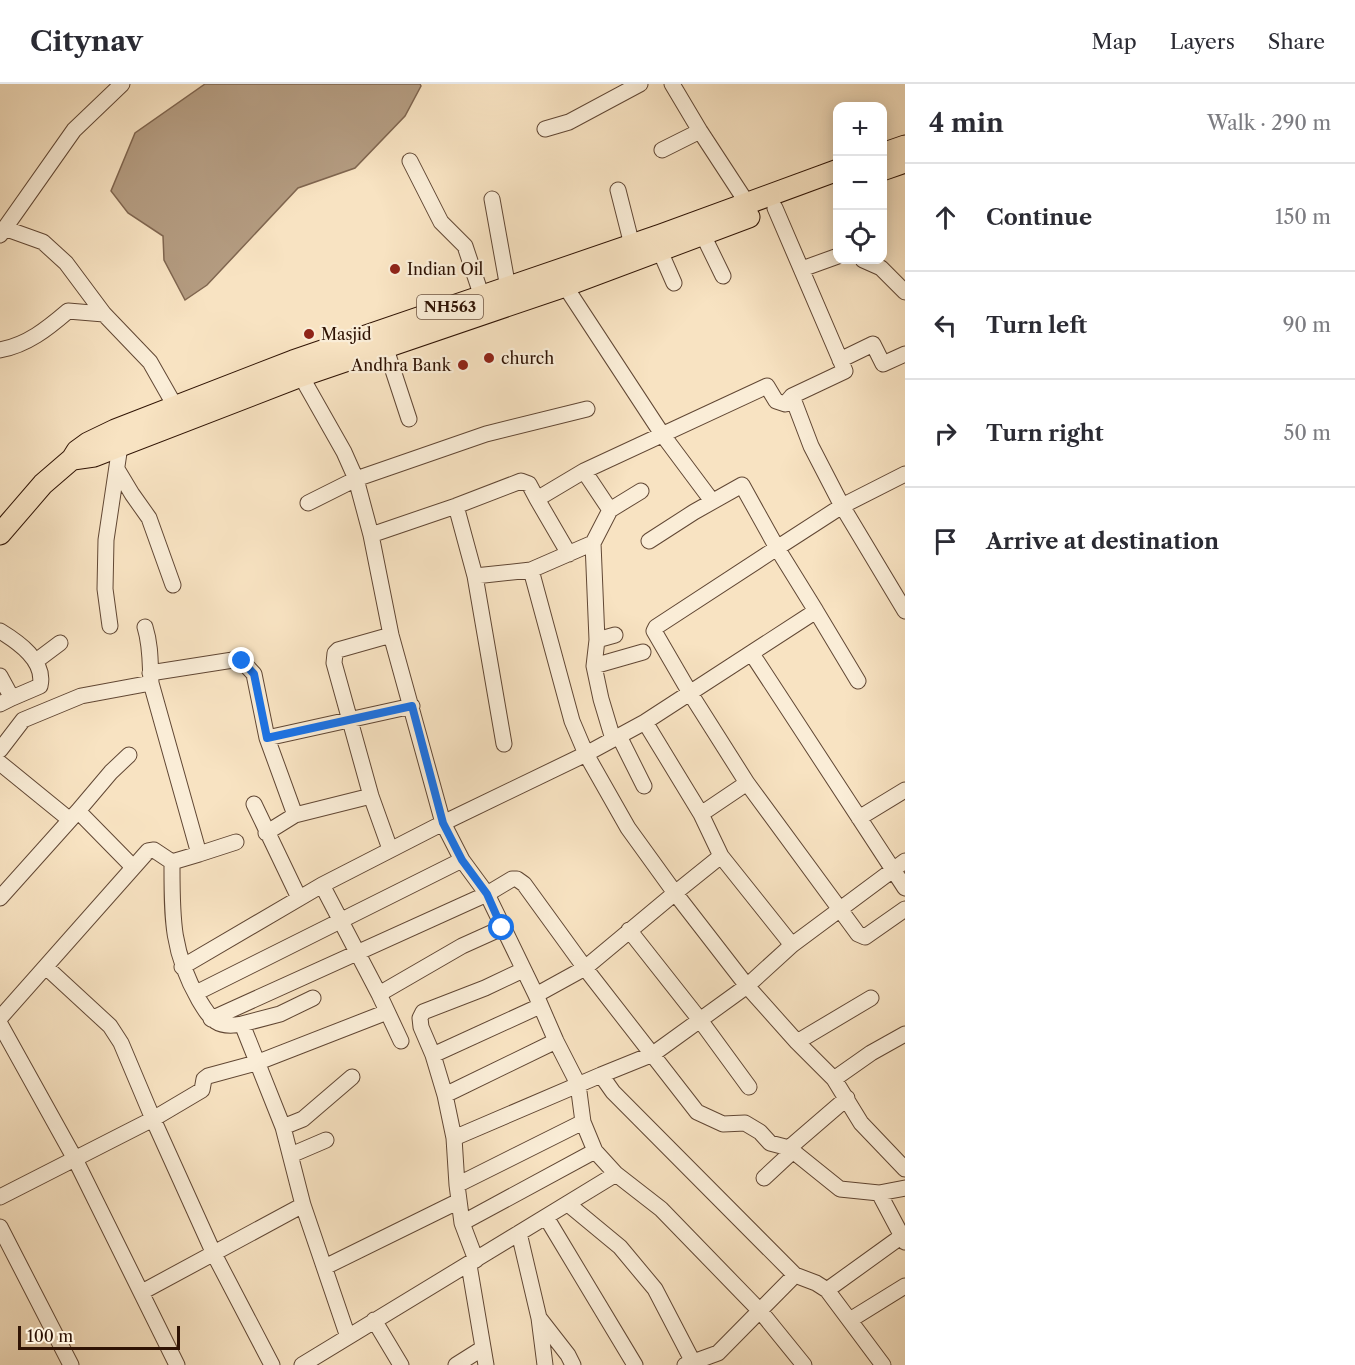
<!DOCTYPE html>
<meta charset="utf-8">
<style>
:root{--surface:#fff;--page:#f7f7f7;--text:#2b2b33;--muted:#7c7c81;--line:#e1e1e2}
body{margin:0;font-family:"Libre Caslon Text",serif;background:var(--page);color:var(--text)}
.controls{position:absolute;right:18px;top:18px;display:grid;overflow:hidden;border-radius:12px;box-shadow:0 3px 15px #0003}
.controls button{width:54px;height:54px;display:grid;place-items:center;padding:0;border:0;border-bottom:2px solid var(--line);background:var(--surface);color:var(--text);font:30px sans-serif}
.scale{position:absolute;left:18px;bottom:15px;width:162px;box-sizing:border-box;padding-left:6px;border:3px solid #2f1304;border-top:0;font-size:16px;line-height:21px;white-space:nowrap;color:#2f1304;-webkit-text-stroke:4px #faedd7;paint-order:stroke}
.stop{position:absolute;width:18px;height:18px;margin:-14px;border:4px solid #1a73e8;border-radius:50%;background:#fff}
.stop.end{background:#1a73e8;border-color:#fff;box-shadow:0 2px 6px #0008}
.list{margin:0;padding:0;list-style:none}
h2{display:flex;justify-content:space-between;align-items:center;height:78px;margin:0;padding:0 24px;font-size:26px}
h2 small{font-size:20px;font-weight:400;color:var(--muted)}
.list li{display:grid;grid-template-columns:39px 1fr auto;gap:18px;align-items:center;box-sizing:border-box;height:108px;padding:0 24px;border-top:2px solid var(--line)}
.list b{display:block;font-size:22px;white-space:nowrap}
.list em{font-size:20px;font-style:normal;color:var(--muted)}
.icon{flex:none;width:33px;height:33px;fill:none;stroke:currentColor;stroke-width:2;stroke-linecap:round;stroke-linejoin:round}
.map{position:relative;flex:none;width:905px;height:1281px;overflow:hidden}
header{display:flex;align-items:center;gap:36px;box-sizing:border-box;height:84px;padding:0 30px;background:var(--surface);border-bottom:2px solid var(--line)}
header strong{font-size:28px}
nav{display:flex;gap:33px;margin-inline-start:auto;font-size:21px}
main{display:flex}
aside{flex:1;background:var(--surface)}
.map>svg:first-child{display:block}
.water{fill:#b49c81;stroke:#7f654f;stroke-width:1.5}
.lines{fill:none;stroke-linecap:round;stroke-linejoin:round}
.minor-casing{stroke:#614734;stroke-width:17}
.highway-casing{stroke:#2f1304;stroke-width:23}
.minor{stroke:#faedd7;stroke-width:15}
.highway{stroke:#f8e3c2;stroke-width:21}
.route{stroke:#1a73e8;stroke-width:8}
.poi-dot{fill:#8f2418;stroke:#faedd7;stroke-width:2}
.labels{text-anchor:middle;stroke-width:4.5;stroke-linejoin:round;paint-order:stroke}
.shield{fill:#faedd7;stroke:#6c5443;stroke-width:1.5}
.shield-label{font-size:15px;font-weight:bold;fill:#2f1304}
.poi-label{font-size:16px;fill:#2f1304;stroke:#faedd7;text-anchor:start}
</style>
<header>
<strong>Citynav</strong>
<nav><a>Map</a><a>Layers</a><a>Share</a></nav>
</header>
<main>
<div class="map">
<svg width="905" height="1281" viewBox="0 0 905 1281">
<rect width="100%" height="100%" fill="#f8e3c2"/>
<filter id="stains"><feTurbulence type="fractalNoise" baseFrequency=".00333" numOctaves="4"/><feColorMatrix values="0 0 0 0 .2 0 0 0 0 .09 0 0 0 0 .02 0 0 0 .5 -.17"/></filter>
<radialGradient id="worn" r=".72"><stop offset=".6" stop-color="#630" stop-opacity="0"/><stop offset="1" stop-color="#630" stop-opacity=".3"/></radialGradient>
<path class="water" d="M 205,0 L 420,0 L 421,2 L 405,32 L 355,84 L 298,104 L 207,201 L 185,216 L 164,176 L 163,152 L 128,129 L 111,107 L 135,49 Z"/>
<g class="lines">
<g class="minor-casing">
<path id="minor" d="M 672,0 L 700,47 L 747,119
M 545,45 L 569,38 L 640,0
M 662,66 L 700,47
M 410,77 L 441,138 L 465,162 L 482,213
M 618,106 L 632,161
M 492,115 L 508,204
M 775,124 L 845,287 L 792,312 L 811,362 L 842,422 L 905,527
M 4,144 L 43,158 L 66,179 L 104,230 L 150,278 L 175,322
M 0,151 L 74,46 L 122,0
M 703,151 L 723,192
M 660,167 L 674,199
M 863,176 L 881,184 L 905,208
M 802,185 L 838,172
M 565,202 L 662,350 L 712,417
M 385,262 L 409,335
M 0,266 C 27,261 47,245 68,227 L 104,230
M 840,276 L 873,260 L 883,280 L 905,270
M 297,285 L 344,368 L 356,395 L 371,451 L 391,551 L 443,739 L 586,670 L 645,638 L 816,527 L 777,464 L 656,543 L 654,547 L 690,609 L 747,699 L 701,730
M 117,385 L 132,410 L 149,434 L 173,501
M 584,387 L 610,426
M 308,419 L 356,395 L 486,350 L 587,325
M 456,422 L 475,492 L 504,660
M 371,451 L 456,422 L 521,397 L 529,400 L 537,415
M 649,457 L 694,428 L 742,401 L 777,464 L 842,422 L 905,390
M 593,459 L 610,426 L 641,407
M 569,470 L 537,415 L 584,387 L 767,302 L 776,317 L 785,320 L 792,312
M 531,486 L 593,459 L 597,556 L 594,582 L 601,615 L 613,655
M 475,492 L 531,486 L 572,637 L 586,670 L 628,744 L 675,809 L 585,884 L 536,911
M 816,527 L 858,597
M 110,542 L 105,505 L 106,456 L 120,362
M 145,543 C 151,562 150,580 151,599 L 199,770 L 172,778 C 172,833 171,867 199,916 C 211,936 217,945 242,940 L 283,1043 L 303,1121 L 348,1253
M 0,547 C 18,558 46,577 40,602 L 12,614
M 597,556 L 615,551
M 752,570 L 905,804
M 36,577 L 60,559
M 594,582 L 643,568
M 150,589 L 233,576 L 242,577 L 254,590 L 267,654 L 295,731 L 266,749
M 0,592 L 12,614 L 0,620
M 645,638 L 701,730 L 721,772 L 792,861
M 619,652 L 644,702
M 267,654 L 412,622
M 0,666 L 23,636 L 81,612 L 151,599
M 0,679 L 70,736
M 747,699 L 858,850 L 865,853 L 905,825
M 254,720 L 299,814
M 78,727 L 111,688 L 129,671
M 295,731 L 371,712
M 859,734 L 905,706
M 390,765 L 371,712 L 334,579 L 335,569 L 338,566 L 391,551
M 199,770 L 236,758
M 721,772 L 675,809 L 747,902 L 797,958 L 834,995 L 861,1039 L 905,1085
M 322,801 L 379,910 L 401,957
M 0,814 L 78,727 L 133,783
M 629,846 L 700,936 L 749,1003
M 46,883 L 110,942 L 121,959 L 153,1035 L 214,1170 L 272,1281
M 182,883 L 322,801 L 443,739 L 462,776 L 487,810 L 536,911 L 556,957 L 578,1000 L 583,1038 L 595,1067 L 616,1090 L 302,1281
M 196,909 L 462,776
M 379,910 L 462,862 L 502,844
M 0,934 L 148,767 L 154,766 L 172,778
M 211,935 L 487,810 L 512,795 L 517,795 L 524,800 L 585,884 L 697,1028 L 723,1040 L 745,1039 L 760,1048 L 770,1059 L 789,1064 L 840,1105 L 879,1109 L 905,1104
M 0,940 L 75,1075 L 177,1281
M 242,940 L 280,930 L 313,914
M 797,958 L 871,914
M 433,971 L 540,922
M 601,991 L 653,970 L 747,902 L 792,861 L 905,777
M 834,995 L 871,969 L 905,950
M 445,1011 L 556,957
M 283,1043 L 303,1035 L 352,993
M 454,1054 L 601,991 L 613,1008 L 795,1191 L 816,1199 L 827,1206 L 883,1281
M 789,1064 L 847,1014
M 291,1071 L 326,1056
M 616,1090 L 661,1125 L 761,1228 L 804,1281
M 764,1094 L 793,1067
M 457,1101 L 583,1038
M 879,1109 L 905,1158
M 0,1113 L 153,1035 L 202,1006 L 204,995 L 208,992 L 256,979 L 387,928
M 568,1120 L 620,1163 L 655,1205 L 693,1278
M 546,1133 L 635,1281
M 462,1139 L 595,1067
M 0,1143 L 71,1281
M 519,1149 L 539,1234 L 545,1281
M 476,1176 L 462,1139 L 457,1101 L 454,1054 L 445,1011 L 433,971 L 421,943 L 420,934 L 423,928 L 485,904 L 523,886
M 469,1181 L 486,1281
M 325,1183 L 459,1117
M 827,1206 L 902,1152
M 142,1208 L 303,1121
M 540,1235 L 568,1271 L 573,1281
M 374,1236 L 401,1281
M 850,1236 L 905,1202
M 456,1281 L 483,1264
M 685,1281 L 718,1269 L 795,1191"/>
</g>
<g class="highway-casing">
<path id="highway" d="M 882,70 L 905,62
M 882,86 L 905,78
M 73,375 L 94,372 L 301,292 L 565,202 L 749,133
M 0,450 L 43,400 L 72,375 L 77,367 L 88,359 L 115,346 L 293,277 L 661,151 L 838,86"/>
</g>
<use href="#minor" class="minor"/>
<use href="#highway" class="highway"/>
</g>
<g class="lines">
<path class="route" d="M 242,577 L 254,590 L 267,654 L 412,622 L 443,739 L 462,776 L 487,810 L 502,844"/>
</g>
<g class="poi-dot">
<circle cx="395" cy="185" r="6"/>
<circle cx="309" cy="250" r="6"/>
<circle cx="489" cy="274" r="6"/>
<circle cx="463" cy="281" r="6"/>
</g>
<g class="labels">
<rect class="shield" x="417" y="211" width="66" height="24" rx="4.5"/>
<g class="shield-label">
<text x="450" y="228">NH563</text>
</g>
<g class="poi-label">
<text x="407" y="191">Indian Oil</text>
<text x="321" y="256">Masjid</text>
<text x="501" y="280">church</text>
<text x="451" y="287" text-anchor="end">Andhra Bank</text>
</g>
</g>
<rect width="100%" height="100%" filter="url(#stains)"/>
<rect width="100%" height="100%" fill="url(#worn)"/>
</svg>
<div class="controls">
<button>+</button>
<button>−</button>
<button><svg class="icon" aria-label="locate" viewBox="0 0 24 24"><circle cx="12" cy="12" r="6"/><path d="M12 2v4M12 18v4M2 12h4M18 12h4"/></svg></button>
</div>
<div class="scale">100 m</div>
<div class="stop" style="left:502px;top:844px"></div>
<div class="stop end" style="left:242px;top:577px"></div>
</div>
<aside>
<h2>4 min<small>Walk · 290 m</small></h2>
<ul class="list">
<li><svg class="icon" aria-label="ahead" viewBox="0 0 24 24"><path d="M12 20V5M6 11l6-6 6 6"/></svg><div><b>Continue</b></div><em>150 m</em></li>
<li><svg class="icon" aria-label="left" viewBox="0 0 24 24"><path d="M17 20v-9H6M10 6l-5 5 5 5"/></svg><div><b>Turn left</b></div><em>90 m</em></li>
<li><svg class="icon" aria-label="right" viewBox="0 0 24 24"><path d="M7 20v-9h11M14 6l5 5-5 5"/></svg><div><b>Turn right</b></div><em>50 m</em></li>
<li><svg class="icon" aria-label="arrive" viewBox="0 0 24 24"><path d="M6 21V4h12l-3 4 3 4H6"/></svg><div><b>Arrive at destination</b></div></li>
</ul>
</aside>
</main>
